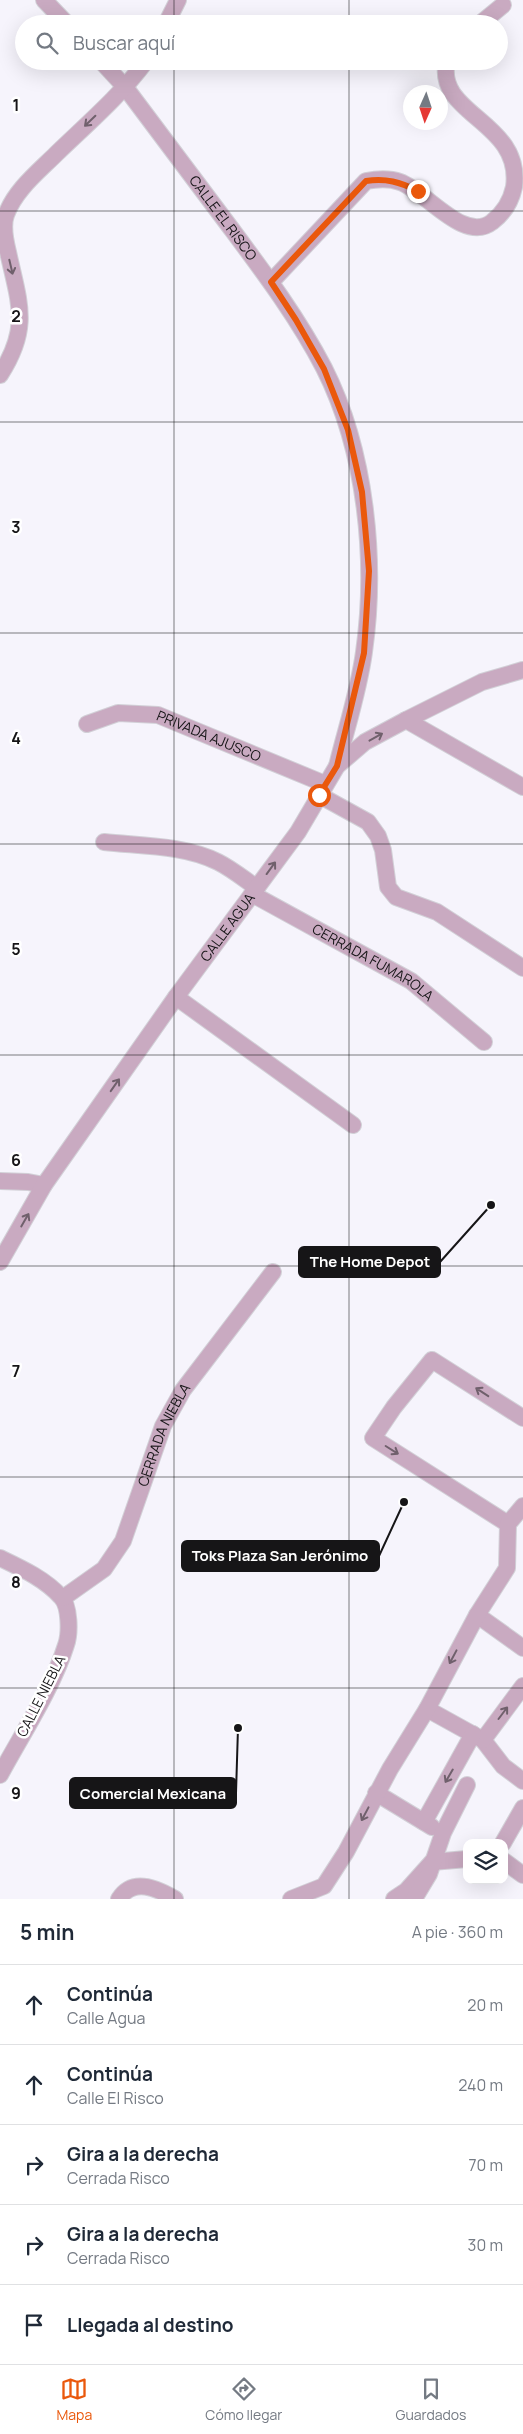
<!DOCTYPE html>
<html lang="es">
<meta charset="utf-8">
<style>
:root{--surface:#fff;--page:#f2f2f3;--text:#1f2937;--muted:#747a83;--line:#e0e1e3;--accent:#ea580c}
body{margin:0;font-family:Manrope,sans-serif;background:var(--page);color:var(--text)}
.controls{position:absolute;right:15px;bottom:15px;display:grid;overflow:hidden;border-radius:10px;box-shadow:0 5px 20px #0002}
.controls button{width:45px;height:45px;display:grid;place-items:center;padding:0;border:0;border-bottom:1px solid var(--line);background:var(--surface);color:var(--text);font:25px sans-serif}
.compass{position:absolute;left:403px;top:85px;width:45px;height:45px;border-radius:50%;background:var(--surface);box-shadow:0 5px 20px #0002;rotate:183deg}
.stop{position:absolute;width:15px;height:15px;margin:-11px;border:4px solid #ea580c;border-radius:50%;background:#fff}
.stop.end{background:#ea580c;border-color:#fff;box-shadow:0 1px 5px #0008}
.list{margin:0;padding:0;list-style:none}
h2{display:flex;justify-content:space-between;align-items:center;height:65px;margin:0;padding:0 20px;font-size:21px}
h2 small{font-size:16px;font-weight:400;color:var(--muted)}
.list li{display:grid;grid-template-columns:32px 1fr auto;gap:15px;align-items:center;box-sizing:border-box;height:80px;padding:0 20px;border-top:1px solid var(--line)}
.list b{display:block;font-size:19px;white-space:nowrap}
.list p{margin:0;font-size:16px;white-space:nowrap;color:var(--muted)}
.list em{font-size:16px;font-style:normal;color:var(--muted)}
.icon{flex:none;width:28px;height:28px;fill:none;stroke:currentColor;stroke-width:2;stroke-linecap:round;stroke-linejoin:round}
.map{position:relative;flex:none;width:523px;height:1899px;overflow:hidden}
.search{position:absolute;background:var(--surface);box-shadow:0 5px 20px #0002;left:15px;right:15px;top:15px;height:55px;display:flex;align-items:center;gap:12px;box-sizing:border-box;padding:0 18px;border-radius:28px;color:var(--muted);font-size:19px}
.sheet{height:465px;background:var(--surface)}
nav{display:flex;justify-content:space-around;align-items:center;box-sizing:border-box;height:70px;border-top:1px solid var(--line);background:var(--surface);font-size:14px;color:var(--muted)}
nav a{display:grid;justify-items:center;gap:2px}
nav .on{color:var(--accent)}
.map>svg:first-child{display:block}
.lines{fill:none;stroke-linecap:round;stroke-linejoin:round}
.minor-casing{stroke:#d2d0d7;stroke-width:18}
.minor{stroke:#c9aac1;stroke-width:16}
.oneway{stroke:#70606c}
.route{stroke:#ea580c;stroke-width:6}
.grid{fill:none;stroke:#161517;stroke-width:1;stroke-opacity:0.55}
.labels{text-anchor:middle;stroke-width:5;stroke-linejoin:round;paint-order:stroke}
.street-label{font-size:14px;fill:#161517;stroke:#fff}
.grid-label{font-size:16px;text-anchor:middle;font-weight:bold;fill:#161517;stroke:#fff;stroke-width:5;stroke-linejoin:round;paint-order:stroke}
.leader{fill:none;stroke:#161517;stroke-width:2}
.callout-dot{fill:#161517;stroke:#fff;stroke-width:2}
.callout{fill:#161517;stroke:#161517;stroke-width:2}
.callout-label{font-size:15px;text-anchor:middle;font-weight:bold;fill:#fff}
</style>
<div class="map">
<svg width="523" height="1899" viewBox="0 0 523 1899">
<rect width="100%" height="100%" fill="#f6f4fc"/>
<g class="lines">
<g class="minor-casing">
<g id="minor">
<path d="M 44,0 L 67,24"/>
<path d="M 166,24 L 178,0"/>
<path d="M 480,24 L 503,5"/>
<path id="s1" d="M 101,61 L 125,87 C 159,133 193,178 227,223 C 262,270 297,316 324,368 C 366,451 377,561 364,652 C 359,690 346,729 337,766"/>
<path d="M 271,282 L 366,181 C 377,179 389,178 400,182 C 426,191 464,244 492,222 C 504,213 511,201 514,187 C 523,121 434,115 447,61"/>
<path d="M 0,375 C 31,327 19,303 8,252 C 5,240 2,226 6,215 C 15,190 38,172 56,154 C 87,124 120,96 146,61"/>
<path d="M 406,720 L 523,787"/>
<path id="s2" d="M 87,724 L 118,713 L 158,715 L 325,784"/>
<path d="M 319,795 L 368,822 L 378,836 L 383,850 L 388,887 L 396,897 L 437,912 L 523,968"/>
<path d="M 104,842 C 140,846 185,845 218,862 C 232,869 244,879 257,888"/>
<path id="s3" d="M 252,894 L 411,981 L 484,1042"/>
<path d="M 176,997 L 353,1125"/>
<path d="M 0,1181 L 28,1182 L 44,1185"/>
<path id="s4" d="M 0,1262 L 44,1185 L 176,997 L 298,832 L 337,766 L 365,742 L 406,720 L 482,682 L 523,670"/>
<path d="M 508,1524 L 373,1438 L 394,1407 L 432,1360 L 523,1418"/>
<path d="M 0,1558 C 21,1568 45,1579 61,1597 C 70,1606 70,1634 66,1645 C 53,1687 21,1736 0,1775"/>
<path id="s5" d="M 63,1598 L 104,1569 L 123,1541 L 163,1426 L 183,1390 L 273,1272"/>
<path d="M 477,1615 L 523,1648"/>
<path d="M 427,1709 L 483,1740 L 503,1766 L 523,1781"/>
<path d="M 483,1740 L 523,1686"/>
<path d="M 376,1793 L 432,1827"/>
<path d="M 424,1822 L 473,1734"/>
<path d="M 503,1843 L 523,1808"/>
<path d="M 504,1861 L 523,1875"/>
<path d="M 119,1899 C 133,1877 157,1888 175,1899"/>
<path d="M 291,1899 L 324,1886 L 346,1852 L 390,1769 L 427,1709 L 477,1615 L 507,1568 L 508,1524 L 523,1506"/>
<path d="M 394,1899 L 406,1891 L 432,1862 L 467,1859"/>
<path d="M 414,1899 L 429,1874 L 443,1833 L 467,1785"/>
</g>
</g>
<use href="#minor" class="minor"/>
</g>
<defs><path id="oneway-shaft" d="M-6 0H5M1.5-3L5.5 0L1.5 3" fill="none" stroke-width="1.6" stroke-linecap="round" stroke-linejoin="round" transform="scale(1.25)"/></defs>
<g class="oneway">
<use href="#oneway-shaft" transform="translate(90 121) rotate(136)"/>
<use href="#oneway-shaft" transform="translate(11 267) rotate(77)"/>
<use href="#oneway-shaft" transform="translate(376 737) rotate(-29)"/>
<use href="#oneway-shaft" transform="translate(271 868) rotate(-54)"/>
<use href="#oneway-shaft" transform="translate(115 1085) rotate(-55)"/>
<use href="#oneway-shaft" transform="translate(25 1220) rotate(-60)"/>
<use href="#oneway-shaft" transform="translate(482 1392) rotate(-147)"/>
<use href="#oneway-shaft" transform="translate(392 1450) rotate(32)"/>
<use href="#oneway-shaft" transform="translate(453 1657) rotate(118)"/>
<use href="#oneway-shaft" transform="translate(503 1713) rotate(-53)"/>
<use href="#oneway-shaft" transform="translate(449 1776) rotate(120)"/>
<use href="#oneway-shaft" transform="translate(365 1814) rotate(118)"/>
</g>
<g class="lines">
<path class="route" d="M 319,795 L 337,766 L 364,653 L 369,571 L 362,492 L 348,430 L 324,369 L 296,320 L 271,282 L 366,181 C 386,178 400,182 418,191"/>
</g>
<path class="grid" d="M 174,0 L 174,24M 349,0 L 349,24M 174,61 L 174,1899M 349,61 L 349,1899M 0,211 L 523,211M 0,422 L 523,422M 0,633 L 523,633M 0,844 L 523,844M 0,1055 L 523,1055M 0,1266 L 523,1266M 0,1477 L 523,1477M 0,1688 L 523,1688"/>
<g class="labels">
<g class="street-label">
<text dy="5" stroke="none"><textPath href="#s1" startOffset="199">CALLE EL RISCO</textPath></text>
<text dy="5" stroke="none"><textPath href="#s2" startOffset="128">PRIVADA AJUSCO</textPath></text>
<text dy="5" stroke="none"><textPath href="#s4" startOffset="405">CALLE AGUA</textPath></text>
<text dy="5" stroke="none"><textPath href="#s3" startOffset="139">CERRADA FUMAROLA</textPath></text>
<text dy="5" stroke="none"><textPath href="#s5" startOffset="198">CERRADA NIEBLA</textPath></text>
<text transform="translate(41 1696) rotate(-63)" y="5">CALLE NIEBLA</text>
</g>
</g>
<g class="grid-label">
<text x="16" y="111">1</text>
<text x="16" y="322">2</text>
<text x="16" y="533">3</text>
<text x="16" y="744">4</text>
<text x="16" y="955">5</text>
<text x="16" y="1166">6</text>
<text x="16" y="1377">7</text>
<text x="16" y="1588">8</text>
<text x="16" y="1799">9</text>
</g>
<path class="leader" d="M491 1205L440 1262M404 1502L379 1556M238 1728L236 1793"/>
<g class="callout-dot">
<circle cx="491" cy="1205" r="5"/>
<circle cx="404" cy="1502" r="5"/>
<circle cx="238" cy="1728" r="5"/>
</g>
<g class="callout">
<rect x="299" y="1247" width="141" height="30" rx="5"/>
<rect x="182" y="1541" width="197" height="30" rx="5"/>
<rect x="70" y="1778" width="166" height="30" rx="5"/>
</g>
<g class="callout-label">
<text x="370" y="1267">The Home Depot</text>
<text x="280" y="1561">Toks Plaza San Jerónimo</text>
<text x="153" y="1799">Comercial Mexicana</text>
</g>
</svg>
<div class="controls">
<button><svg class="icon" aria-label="layers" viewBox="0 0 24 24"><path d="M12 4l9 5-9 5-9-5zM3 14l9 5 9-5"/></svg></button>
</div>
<svg class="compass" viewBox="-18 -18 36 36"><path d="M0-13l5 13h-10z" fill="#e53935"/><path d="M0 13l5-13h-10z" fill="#747a83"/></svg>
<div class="stop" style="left:319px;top:795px"></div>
<div class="stop end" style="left:418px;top:191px"></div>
<div class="search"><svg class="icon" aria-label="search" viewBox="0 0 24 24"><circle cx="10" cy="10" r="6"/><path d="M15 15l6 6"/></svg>Buscar aquí</div>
</div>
<section class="sheet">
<h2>5 min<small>A pie · 360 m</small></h2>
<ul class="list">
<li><svg class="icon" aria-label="ahead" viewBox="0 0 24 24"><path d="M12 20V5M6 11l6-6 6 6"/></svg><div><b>Continúa</b><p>Calle Agua</p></div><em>20 m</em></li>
<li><svg class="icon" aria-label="ahead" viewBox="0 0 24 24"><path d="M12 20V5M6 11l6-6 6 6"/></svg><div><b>Continúa</b><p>Calle El Risco</p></div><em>240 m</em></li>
<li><svg class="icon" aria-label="right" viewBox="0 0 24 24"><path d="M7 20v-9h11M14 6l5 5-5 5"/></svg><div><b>Gira a la derecha</b><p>Cerrada Risco</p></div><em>70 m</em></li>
<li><svg class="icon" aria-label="right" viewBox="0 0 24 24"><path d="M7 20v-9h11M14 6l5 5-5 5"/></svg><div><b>Gira a la derecha</b><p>Cerrada Risco</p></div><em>30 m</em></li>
<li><svg class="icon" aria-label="arrive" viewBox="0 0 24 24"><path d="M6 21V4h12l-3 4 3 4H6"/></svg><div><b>Llegada al destino</b></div></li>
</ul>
</section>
<nav>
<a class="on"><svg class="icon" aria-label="map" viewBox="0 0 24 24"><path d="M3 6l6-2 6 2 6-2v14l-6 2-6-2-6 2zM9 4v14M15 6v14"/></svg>Mapa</a>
<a><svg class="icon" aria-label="directions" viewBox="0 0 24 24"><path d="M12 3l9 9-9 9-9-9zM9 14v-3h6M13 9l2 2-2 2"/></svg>Cómo llegar</a>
<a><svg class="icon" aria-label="saved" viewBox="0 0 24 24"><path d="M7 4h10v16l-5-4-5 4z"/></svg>Guardados</a>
</nav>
